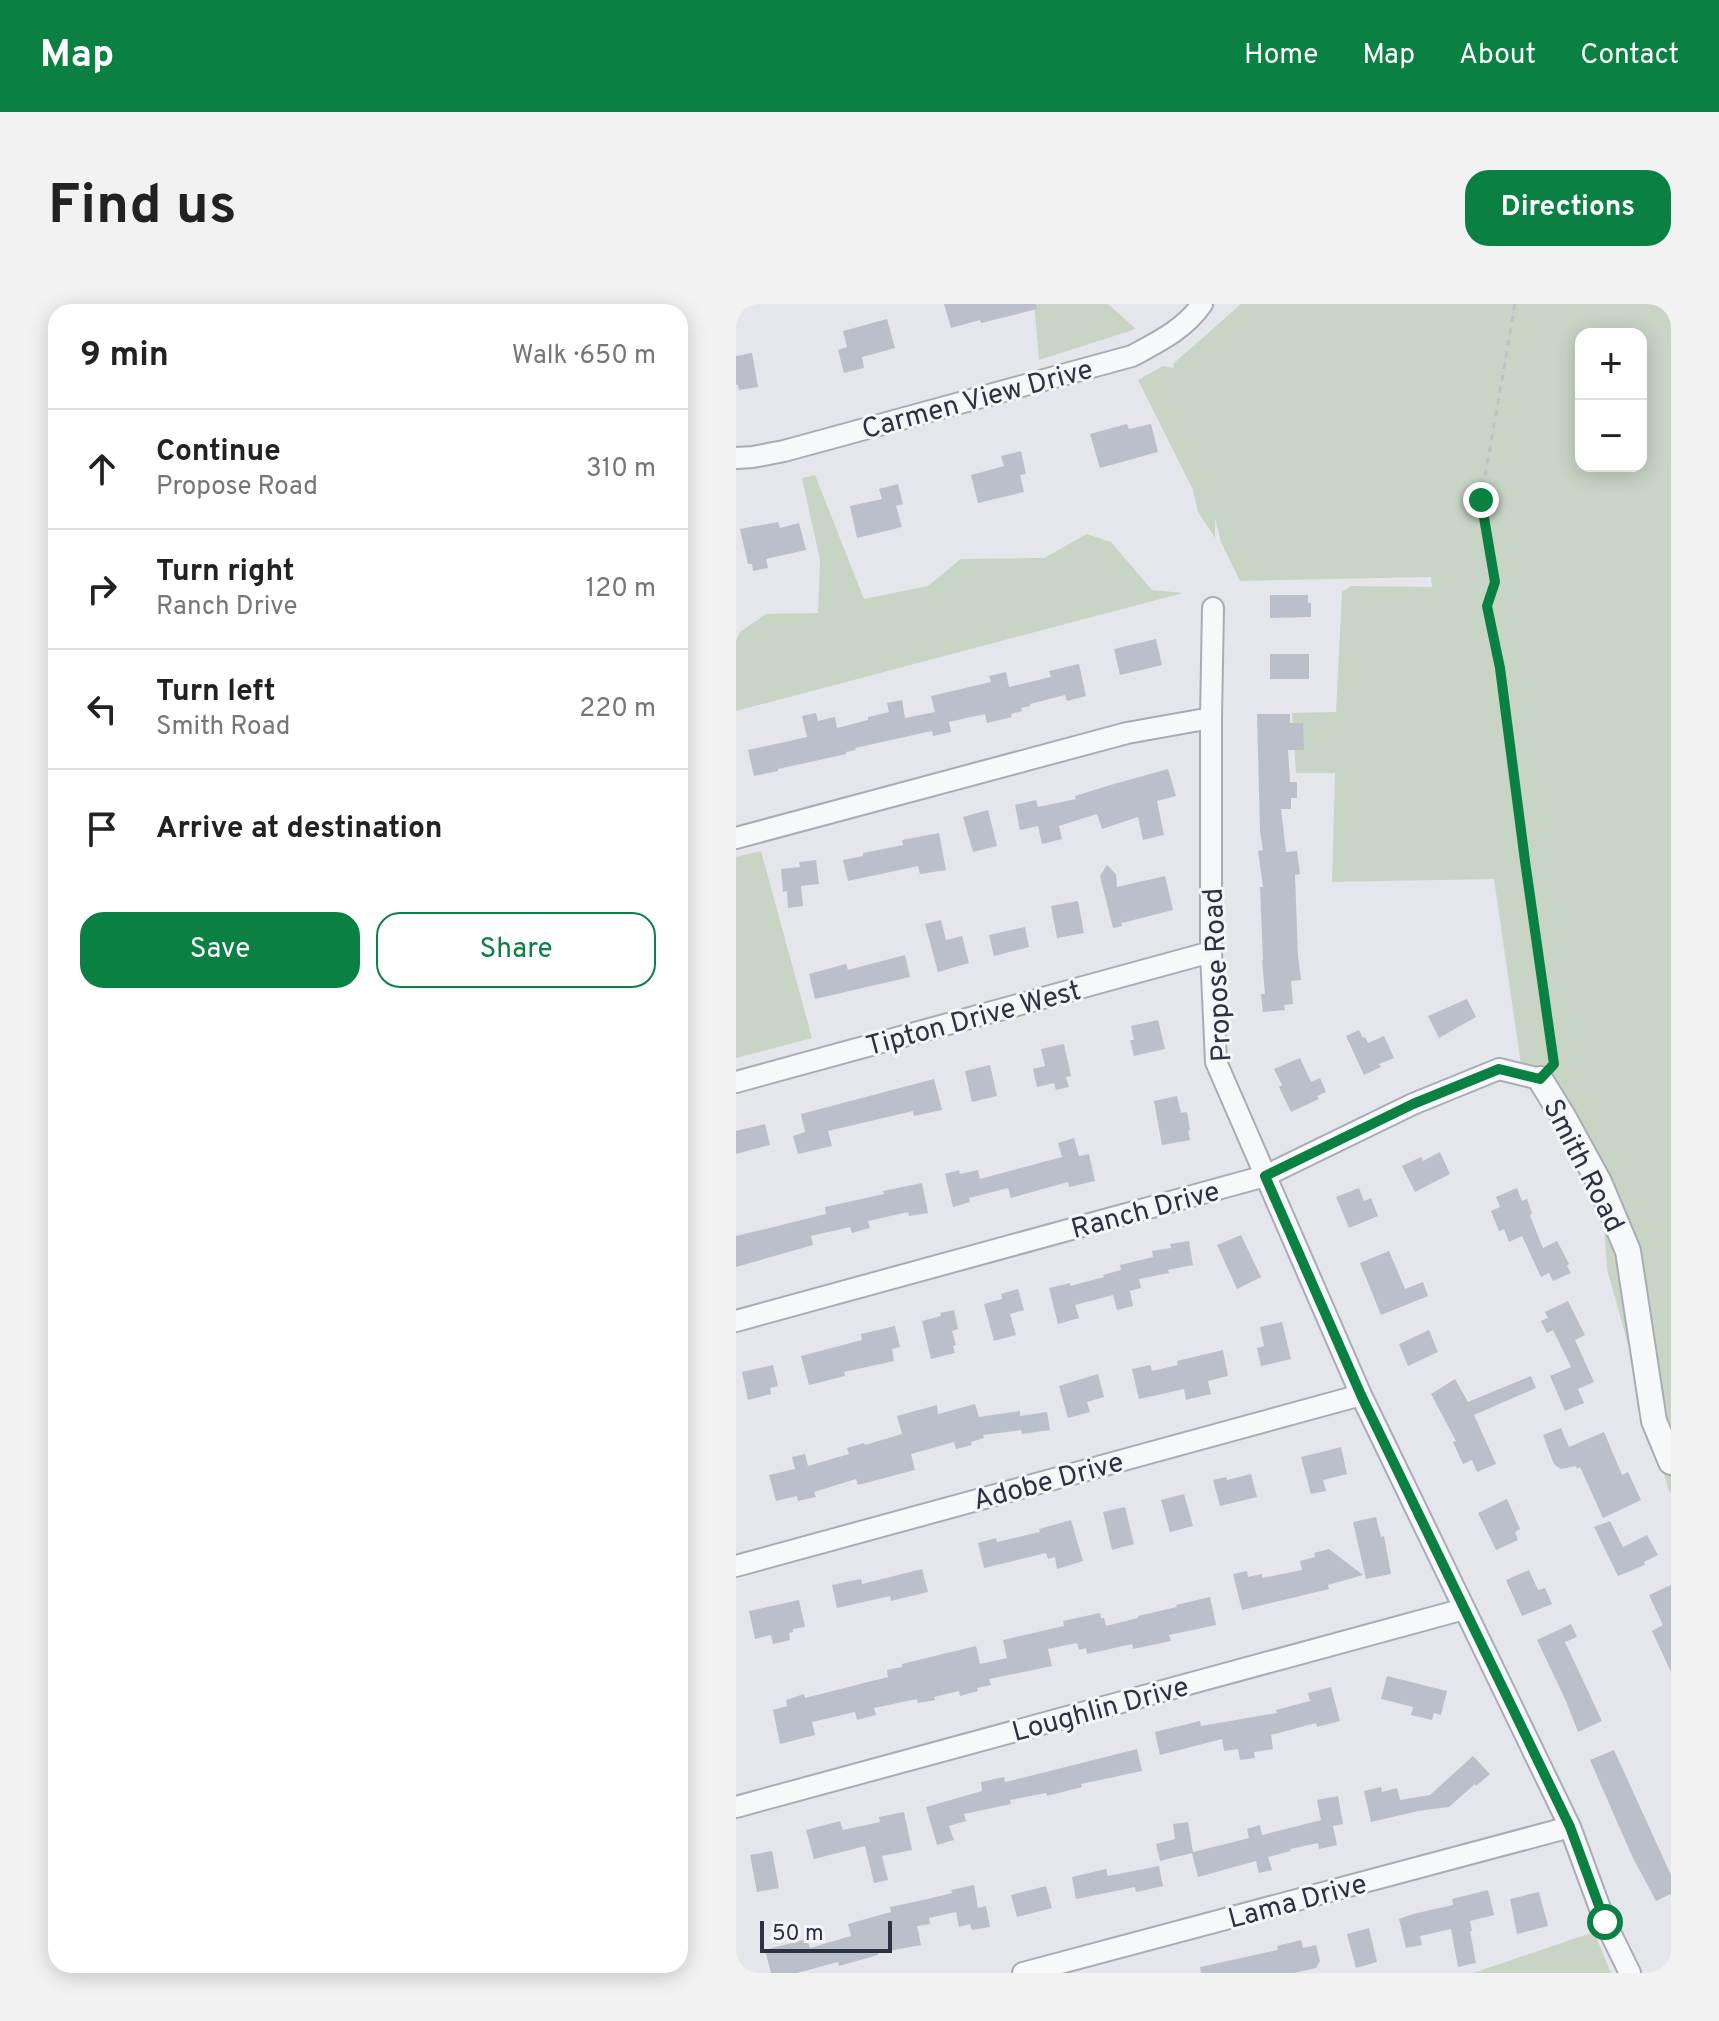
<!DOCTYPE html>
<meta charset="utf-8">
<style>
:root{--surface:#fff;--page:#f2f2f2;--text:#222;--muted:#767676;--line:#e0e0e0;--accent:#0b8043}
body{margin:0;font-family:Overpass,sans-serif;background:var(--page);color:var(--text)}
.controls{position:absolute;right:24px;top:24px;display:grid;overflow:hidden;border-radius:16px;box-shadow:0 4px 20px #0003}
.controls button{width:72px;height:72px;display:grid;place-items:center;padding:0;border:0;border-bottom:2px solid var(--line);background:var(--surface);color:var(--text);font:40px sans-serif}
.scale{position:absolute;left:24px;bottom:20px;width:132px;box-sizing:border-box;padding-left:8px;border:4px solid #2c3244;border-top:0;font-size:22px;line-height:28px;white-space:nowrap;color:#2c3244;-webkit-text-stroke:6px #f4f5f9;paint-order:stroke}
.stop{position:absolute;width:24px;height:24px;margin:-18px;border:6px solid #0b8043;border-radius:50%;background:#fff}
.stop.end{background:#0b8043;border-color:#fff;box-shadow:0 2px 8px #0008}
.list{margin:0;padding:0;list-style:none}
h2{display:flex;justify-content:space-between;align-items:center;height:104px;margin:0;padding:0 32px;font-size:34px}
h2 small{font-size:26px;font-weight:400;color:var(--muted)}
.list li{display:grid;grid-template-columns:52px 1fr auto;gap:24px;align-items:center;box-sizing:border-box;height:120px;padding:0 32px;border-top:2px solid var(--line)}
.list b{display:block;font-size:30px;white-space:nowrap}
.list p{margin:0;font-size:26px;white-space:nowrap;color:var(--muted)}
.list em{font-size:26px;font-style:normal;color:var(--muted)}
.actions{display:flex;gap:16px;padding:24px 32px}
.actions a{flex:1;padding:18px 0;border:2px solid var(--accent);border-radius:24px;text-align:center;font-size:28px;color:var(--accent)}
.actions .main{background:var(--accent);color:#fff}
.icon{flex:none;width:44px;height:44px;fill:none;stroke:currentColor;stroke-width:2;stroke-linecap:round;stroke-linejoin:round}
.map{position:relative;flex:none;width:935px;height:1669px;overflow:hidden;border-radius:24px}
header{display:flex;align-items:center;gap:48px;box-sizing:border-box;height:112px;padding:0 40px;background:var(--accent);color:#fff}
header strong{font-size:38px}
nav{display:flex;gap:44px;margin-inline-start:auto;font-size:28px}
.intro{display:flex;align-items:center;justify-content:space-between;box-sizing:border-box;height:192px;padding:0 48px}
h1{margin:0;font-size:56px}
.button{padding:20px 36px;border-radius:24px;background:var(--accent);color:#fff;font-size:28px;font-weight:700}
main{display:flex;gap:48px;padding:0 48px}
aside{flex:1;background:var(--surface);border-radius:24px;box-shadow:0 4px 20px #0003}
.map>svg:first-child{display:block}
.green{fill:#c8d5c5;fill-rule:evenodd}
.building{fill:#bbbfc9}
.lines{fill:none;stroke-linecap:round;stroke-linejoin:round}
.minor-casing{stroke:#a9acb6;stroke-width:24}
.tertiary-casing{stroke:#a9acb6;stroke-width:28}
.path{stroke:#bec1c7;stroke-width:3;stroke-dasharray:6 6;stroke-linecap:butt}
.minor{stroke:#f7f8fa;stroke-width:20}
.tertiary{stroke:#f7f8fa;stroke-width:24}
.route{stroke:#0b8043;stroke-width:10}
.labels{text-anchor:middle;stroke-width:6;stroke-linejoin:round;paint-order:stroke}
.street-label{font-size:28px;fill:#2c3244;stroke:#f4f5f9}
</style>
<header>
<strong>Map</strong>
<nav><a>Home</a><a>Map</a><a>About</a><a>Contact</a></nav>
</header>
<div class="intro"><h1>Find us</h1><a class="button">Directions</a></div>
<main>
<aside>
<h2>9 min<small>Walk · 650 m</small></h2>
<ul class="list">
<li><svg class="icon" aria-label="ahead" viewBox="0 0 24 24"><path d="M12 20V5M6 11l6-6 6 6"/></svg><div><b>Continue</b><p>Propose Road</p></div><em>310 m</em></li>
<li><svg class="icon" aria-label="right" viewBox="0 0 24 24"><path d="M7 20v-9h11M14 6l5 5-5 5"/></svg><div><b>Turn right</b><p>Ranch Drive</p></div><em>120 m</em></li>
<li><svg class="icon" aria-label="left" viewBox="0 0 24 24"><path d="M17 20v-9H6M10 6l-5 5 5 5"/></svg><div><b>Turn left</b><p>Smith Road</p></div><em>220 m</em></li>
<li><svg class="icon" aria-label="arrive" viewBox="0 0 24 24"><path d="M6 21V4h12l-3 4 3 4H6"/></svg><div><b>Arrive at destination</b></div></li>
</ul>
<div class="actions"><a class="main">Save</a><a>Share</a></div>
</aside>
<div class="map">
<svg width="935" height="1669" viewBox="0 0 935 1669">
<rect width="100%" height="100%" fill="#e4e6eb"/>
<path class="green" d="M 298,0 L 372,0 L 400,25 L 303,56 Z
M 505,0 L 935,0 L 935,1190 L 932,1184 L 871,965 L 865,881 L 785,761 L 758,575 L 596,578 L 599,469 L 560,469 L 556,409 L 600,408 L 606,288 L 615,282 L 696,283 L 695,273 L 504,277 L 485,238 L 479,214 L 479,234 L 462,208 L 457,186 L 402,76 L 427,62 L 438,64 L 437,60 ZM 845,30 L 905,30 L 905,162 L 845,162 Z
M 79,171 L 128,295 L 192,282 L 225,255 L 308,254 L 351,230 L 375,238 L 416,286 L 447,289 L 0,407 L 0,337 L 4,328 L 30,310 L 82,309 L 84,256 L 66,174 Z
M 25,547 L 76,734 L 0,754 L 0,553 Z
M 858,1628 L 875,1669 L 737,1669 Z"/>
<path class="building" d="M 208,0 L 300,0 L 301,5 L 245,19 L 244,16 L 215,24 Z
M 151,15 L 159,44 L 126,53 L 128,64 L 108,69 L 102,46 L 111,43 L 107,27 Z
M 16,49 L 22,83 L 3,86 L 2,81 L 0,81 L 0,52 Z
M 391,120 L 393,125 L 415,120 L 422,148 L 364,164 L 354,130 Z
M 285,147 L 290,170 L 284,171 L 288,188 L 242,199 L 235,171 L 268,162 L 265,152 Z
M 162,180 L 167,200 L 160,202 L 166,223 L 121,234 L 114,202 L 146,195 L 143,185 Z
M 42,218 L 44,224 L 63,219 L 70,246 L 30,255 L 32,264 L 17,267 L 16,260 L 12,260 L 4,225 Z
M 534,291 L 572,291 L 572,299 L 575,299 L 575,313 L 534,314 Z
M 420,335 L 426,361 L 384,371 L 378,345 Z
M 534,350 L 573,350 L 573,375 L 534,375 Z
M 343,360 L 350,392 L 331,397 L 329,391 L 294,400 L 294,402 L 285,404 L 286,407 L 275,410 L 276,413 L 251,419 L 249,410 L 213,418 L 215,428 L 197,432 L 196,427 L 119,444 L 120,446 L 110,448 L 110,450 L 42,465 L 42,467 L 18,472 L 12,446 L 71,433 L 66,412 L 80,409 L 82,417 L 99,413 L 101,424 L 132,416 L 132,413 L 153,408 L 151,399 L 166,396 L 169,414 L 199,408 L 195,392 L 255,378 L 253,372 L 270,368 L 273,383 L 315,373 L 313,367 Z
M 521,410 L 554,410 L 554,419 L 567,419 L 568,446 L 552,446 L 554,478 L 561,478 L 561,494 L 555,494 L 555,505 L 545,505 L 550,548 L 561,547 L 564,570 L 559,571 L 562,652 L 565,676 L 555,677 L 557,700 L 548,701 L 549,706 L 527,708 L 525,690 L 529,690 L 526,656 L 527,656 L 524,583 L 527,583 L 522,547 L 527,546 L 524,527 Z
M 432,465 L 440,492 L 421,497 L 428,531 L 407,536 L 402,513 L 366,525 L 361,510 L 323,522 L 326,535 L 306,540 L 302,522 L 284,526 L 279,501 L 300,496 L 302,503 L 340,495 L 339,492 L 378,480 Z
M 252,506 L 261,542 L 237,548 L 227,513 Z
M 203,529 L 210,566 L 184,570 L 182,562 L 112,577 L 107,556 L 127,552 L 127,549 L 167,541 L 166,536 Z
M 80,556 L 83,580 L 65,582 L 67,602 L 52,604 L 51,587 L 47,588 L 45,565 L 64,563 L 63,558 Z
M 371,561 L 380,570 L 381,583 L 429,572 L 437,606 L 386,619 L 385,614 L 386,622 L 377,624 L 364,572 Z
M 342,597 L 348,629 L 321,634 L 315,602 Z
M 205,616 L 210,636 L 226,632 L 233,659 L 202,668 L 189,620 Z
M 289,623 L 293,643 L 258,652 L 253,631 Z
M 169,651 L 174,673 L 79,695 L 73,670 L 110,660 L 112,666 Z
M 731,695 L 740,713 L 703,734 L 692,712 Z
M 422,716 L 429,745 L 398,752 L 394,736 L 398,736 L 395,722 Z
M 623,726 L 627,734 L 629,733 L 632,739 L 648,732 L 658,754 L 643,760 L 645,763 L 628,771 L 610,732 Z
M 328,740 L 335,772 L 330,773 L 333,783 L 320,786 L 318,779 L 301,783 L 297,765 L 309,762 L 305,745 Z
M 564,754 L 575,778 L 584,774 L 590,788 L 581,792 L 583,795 L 555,808 L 543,783 L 546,781 L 538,765 Z
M 254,761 L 261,792 L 236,798 L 229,767 Z
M 198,775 L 206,806 L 178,812 L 177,807 L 92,827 L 96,842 L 62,850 L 57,832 L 69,828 L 65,810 Z
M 441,792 L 445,809 L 451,808 L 454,826 L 452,827 L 454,836 L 426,841 L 418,797 Z
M 29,820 L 34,841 L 0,850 L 0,827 Z
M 338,834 L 343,852 L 353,850 L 359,877 L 333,883 L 332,878 L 275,894 L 272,884 L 233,894 L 234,898 L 217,903 L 209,870 L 223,866 L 224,870 L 242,866 L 244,875 L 326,853 L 322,839 Z
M 704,848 L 714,870 L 679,888 L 666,862 L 685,853 L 687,857 Z
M 186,879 L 192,909 L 173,912 L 172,908 L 132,917 L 134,924 L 116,929 L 114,923 L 75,932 L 77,941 L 0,963 L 0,932 L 90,910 L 89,903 L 148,890 L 147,887 Z
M 623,884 L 628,897 L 635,894 L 642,912 L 613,924 L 600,893 Z
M 781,884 L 786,897 L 791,895 L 796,909 L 794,912 L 807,944 L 821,937 L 833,960 L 831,962 L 835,969 L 817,977 L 813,969 L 805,973 L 786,932 L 773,938 L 768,925 L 763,927 L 755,907 L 764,903 L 760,893 Z
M 505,931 L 525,973 L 501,985 L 481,941 Z
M 453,937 L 457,961 L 432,966 L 433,969 L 403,975 L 405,984 L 394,987 L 397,1002 L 381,1006 L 377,991 L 339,1001 L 343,1014 L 322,1020 L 313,984 L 334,979 L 334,982 L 368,973 L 367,971 L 385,966 L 384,961 L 417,953 L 416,947 L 435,944 L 434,940 Z
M 653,947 L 669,985 L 687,978 L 692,992 L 645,1011 L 624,959 Z
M 282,985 L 288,1006 L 274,1010 L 280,1031 L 258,1037 L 248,1000 L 266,995 L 265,990 Z
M 832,997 L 849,1031 L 839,1036 L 858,1078 L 842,1085 L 848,1099 L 829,1107 L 814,1072 L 835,1063 L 817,1026 L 811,1029 L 805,1017 L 812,1014 L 809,1008 Z
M 218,1006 L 222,1025 L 216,1027 L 220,1041 L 217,1042 L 219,1049 L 195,1055 L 186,1017 L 205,1012 L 204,1009 Z
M 546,1018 L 555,1055 L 525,1062 L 521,1044 L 528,1042 L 524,1023 Z
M 159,1022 L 164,1043 L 156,1045 L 158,1057 L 108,1068 L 109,1072 L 73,1081 L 65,1052 L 126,1036 L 125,1030 Z
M 693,1026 L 702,1048 L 672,1062 L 663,1040 Z
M 487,1046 L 492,1072 L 472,1077 L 475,1090 L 450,1096 L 448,1085 L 403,1095 L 396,1065 L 414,1061 L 416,1067 L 442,1061 L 441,1057 Z
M 37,1061 L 42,1082 L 34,1084 L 35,1090 L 12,1096 L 6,1068 Z
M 362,1070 L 368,1093 L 351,1098 L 354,1108 L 332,1114 L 323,1082 Z
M 795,1072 L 800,1084 L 738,1111 L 760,1160 L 741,1168 L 736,1156 L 727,1160 L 717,1138 L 720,1137 L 695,1090 L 719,1075 L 732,1098 Z
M 239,1100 L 243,1113 L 284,1107 L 284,1112 L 311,1108 L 314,1126 L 286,1130 L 285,1126 L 247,1131 L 248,1134 L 235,1138 L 236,1141 L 220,1145 L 218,1138 L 175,1150 L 179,1166 L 122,1181 L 120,1175 L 78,1188 L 80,1193 L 62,1197 L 61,1192 L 40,1197 L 33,1171 L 59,1165 L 56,1153 L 69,1150 L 72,1162 L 113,1150 L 111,1144 L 128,1139 L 129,1141 L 166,1130 L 161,1112 L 201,1101 L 202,1110 Z
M 825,1124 L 833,1143 L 868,1128 L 886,1171 L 892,1168 L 905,1196 L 867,1214 L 844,1163 L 841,1165 L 840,1162 L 825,1165 L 820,1162 L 817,1158 L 807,1131 Z
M 605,1143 L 611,1170 L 587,1176 L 590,1187 L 575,1190 L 565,1153 Z
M 515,1170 L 521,1193 L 484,1202 L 477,1176 L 490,1173 L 491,1176 Z
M 448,1190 L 457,1222 L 434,1228 L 425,1196 Z
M 771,1195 L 784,1225 L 779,1228 L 782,1236 L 760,1246 L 742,1209 Z
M 389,1203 L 398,1240 L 376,1246 L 367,1208 Z
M 640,1213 L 645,1233 L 648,1232 L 655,1270 L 630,1275 L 617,1218 Z
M 335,1216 L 347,1257 L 321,1265 L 319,1253 L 312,1255 L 310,1249 L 248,1264 L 242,1239 L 260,1234 L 261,1238 L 304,1228 L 303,1225 Z
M 874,1217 L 887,1243 L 911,1231 L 922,1251 L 908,1258 L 909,1261 L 882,1272 L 858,1223 Z
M 593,1245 L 627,1271 L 592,1281 L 593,1285 L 506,1306 L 497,1270 L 511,1267 L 512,1273 L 526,1270 L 526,1274 L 566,1266 L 564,1257 L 579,1253 L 578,1249 Z
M 186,1265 L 192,1288 L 155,1297 L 154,1292 L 101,1304 L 96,1281 L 125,1275 L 126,1280 Z
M 793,1266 L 802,1286 L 809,1284 L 816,1300 L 786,1312 L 770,1276 Z
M 935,1281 L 935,1368 L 916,1327 L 927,1321 L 913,1291 Z
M 474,1293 L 480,1321 L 433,1331 L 435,1337 L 397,1345 L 396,1340 L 351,1350 L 350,1344 L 343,1346 L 341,1339 L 312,1345 L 316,1362 L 253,1375 L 255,1381 L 241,1384 L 242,1387 L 224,1392 L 223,1387 L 198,1393 L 199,1396 L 182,1399 L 181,1395 L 138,1404 L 140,1411 L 121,1416 L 119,1408 L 76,1418 L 79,1431 L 44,1440 L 37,1406 L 51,1402 L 50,1396 L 68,1390 L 69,1394 L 152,1373 L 151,1366 L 166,1363 L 166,1360 L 240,1342 L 244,1360 L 271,1354 L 267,1336 L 328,1322 L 327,1317 L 364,1309 L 365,1314 L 368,1314 L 370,1322 L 402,1314 L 402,1312 L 441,1303 L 440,1301 Z
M 63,1296 L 69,1323 L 57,1325 L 57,1328 L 53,1329 L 54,1336 L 37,1340 L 35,1331 L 19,1335 L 13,1307 Z
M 835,1320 L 841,1333 L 829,1338 L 866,1417 L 842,1428 L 830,1397 L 801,1336 Z
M 651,1372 L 711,1387 L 705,1411 L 698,1409 L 696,1416 L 675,1411 L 677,1403 L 645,1395 Z
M 595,1383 L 604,1417 L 581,1423 L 580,1419 L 535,1431 L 537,1445 L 518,1448 L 519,1454 L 504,1456 L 502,1445 L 488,1447 L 486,1435 L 424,1451 L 419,1428 L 464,1417 L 465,1422 L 541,1409 L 540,1406 L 574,1397 L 572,1389 Z
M 401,1445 L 406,1467 L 345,1480 L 346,1483 L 311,1492 L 310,1489 L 274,1496 L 275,1500 L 228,1510 L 230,1517 L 213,1522 L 218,1536 L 201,1541 L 190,1503 L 246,1487 L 245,1478 L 268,1473 L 269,1478 L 294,1472 Z
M 878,1446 L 935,1571 L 935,1590 L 920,1597 L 896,1552 L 854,1456 Z
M 737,1452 L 754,1470 L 740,1482 L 739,1480 L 713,1503 L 682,1507 L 635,1518 L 628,1487 L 645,1483 L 646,1488 L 661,1484 L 664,1496 L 694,1491 Z
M 602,1492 L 607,1520 L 597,1522 L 601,1541 L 583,1545 L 582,1539 L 554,1545 L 555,1547 L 532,1553 L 536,1566 L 523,1569 L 520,1557 L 462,1573 L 456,1549 L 424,1557 L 420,1540 L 439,1535 L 437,1520 L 452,1518 L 457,1548 L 513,1534 L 511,1525 L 524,1521 L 526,1531 L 585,1516 L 581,1496 Z
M 168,1508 L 176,1546 L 146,1552 L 152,1576 L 138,1579 L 129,1542 L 78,1555 L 70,1526 L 104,1517 L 107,1526 L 144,1518 L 143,1513 Z
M 36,1547 L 43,1584 L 21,1588 L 14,1551 Z
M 423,1562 L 427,1582 L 400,1588 L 399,1583 L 340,1595 L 336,1573 L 370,1565 L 372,1572 Z
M 238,1581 L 242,1604 L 250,1602 L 254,1623 L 236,1626 L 234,1620 L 223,1623 L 220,1608 L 193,1614 L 194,1620 L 181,1622 L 185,1641 L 142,1649 L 142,1651 L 103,1662 L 102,1658 L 61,1669 L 35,1669 L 29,1646 L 71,1635 L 74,1644 L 115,1632 L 112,1620 L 155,1608 L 154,1603 L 192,1595 L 216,1589 L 215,1586 Z
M 310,1582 L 316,1604 L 281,1613 L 275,1591 Z
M 752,1586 L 758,1611 L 734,1617 L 736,1627 L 734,1627 L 740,1659 L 722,1663 L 715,1625 L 684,1632 L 686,1641 L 670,1644 L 663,1615 L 677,1610 L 717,1601 L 716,1595 Z
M 803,1588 L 812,1622 L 781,1630 L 774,1595 Z
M 633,1624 L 641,1658 L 620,1664 L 611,1630 Z
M 565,1636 L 567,1644 L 580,1641 L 584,1657 L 580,1664 L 558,1669 L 465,1669 L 464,1663 L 542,1646 L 541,1642 Z"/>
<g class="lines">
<g class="minor-casing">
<path id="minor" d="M 0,154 L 17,153 L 48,147 L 396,52 C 422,38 449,25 466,0
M 477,304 L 475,414 L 475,648 L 480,758 L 625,1091 L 834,1523 L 869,1618 L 894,1669
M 0,534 L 391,429 L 475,414
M 0,778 L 475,648
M 0,1017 L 529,872 L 677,800 L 763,765 L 804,775
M 0,1262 L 625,1091
M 0,1503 L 728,1305
M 287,1669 L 834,1523"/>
</g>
<g class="tertiary-casing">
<path id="tertiary" d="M 804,775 L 828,814 L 863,878 L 892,947 L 918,1117 L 935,1158"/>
</g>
<path class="path" d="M 779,0 L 745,196 L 759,278 L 751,302 L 764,364 L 817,758"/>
<use href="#minor" class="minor"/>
<use href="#tertiary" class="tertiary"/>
</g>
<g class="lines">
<path class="route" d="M 745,196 L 759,278 L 751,302 L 764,364 L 789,557 L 818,760 L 804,775 L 763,765 L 677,800 L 529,872 L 625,1091 L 834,1523 L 869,1618"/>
</g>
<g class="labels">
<g class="street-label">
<text transform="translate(241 94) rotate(-15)" y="10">Carmen View Drive</text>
<text transform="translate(480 671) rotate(-93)" y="10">Propose Road</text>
<text transform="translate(237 713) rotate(-15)" y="10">Tipton Drive West</text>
<text transform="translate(849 861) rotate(63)" y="10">Smith Road</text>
<text transform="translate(409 905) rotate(-15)" y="10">Ranch Drive</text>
<text transform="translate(312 1176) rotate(-15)" y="10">Adobe Drive</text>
<text transform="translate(364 1404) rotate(-15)" y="10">Loughlin Drive</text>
<text transform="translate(561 1596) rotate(-15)" y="10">Lama Drive</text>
</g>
</g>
</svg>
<div class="controls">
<button>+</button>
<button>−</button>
</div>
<div class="scale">50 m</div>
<div class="stop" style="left:869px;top:1618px"></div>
<div class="stop end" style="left:745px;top:196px"></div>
</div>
</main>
